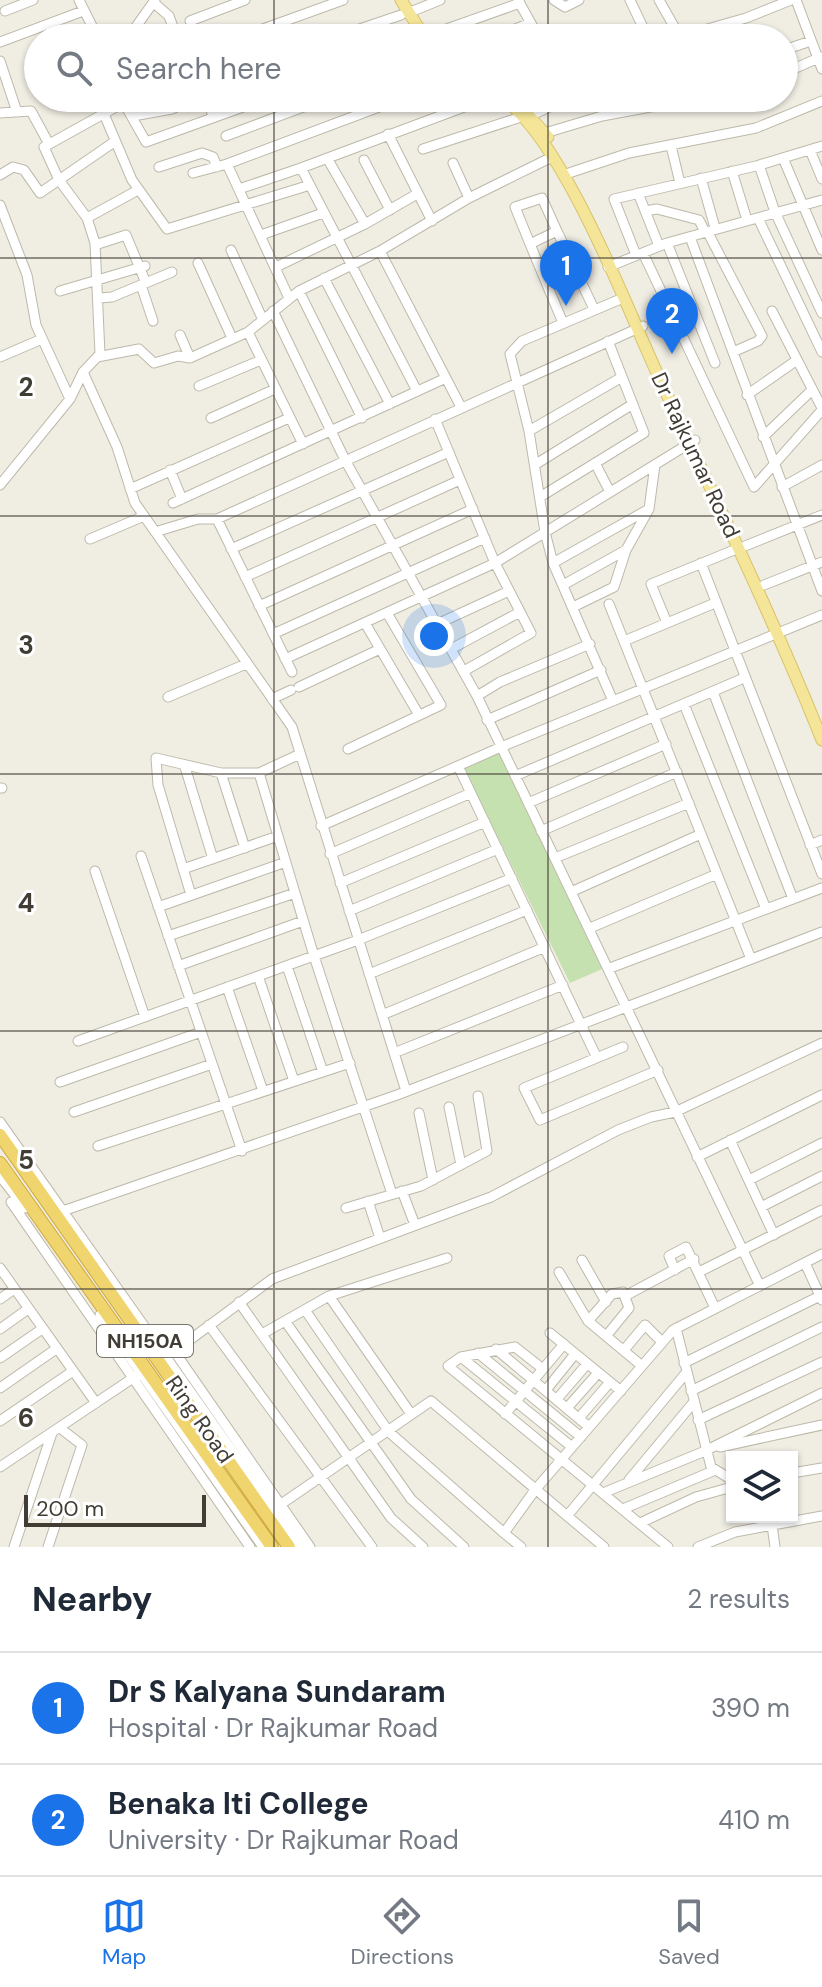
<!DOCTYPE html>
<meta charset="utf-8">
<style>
:root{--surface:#fff;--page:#f6f6f7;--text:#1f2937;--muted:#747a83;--line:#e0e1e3;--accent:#1a73e8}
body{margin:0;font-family:"DM Sans",sans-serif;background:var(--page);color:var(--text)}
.controls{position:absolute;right:24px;bottom:24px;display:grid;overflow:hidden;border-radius:0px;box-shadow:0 2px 6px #0004}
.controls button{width:72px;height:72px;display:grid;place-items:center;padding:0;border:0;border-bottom:2px solid var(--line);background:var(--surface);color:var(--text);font:40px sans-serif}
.scale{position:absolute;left:24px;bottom:20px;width:182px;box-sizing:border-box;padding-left:8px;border:4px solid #413d34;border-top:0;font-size:22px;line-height:28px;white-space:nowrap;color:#413d34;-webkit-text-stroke:6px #fff;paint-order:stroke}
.you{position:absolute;left:434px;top:636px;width:28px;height:28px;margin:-20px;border:6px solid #fff;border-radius:50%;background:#1a73e8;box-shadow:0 0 0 12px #1a73e833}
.badge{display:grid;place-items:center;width:52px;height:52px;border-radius:50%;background:var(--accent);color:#fff;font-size:26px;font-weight:700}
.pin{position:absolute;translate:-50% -66px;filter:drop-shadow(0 2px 4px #0008)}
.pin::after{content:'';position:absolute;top:42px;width:28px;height:24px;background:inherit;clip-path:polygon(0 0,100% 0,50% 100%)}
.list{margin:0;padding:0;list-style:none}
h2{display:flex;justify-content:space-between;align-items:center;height:104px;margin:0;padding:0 32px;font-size:34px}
h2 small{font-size:26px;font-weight:400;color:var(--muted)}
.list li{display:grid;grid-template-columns:52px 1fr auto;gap:24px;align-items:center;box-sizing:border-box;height:112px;padding:0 32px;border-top:2px solid var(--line)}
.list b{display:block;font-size:30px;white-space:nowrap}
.list p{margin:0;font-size:26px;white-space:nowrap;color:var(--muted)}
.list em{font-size:26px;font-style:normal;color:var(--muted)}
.icon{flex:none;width:44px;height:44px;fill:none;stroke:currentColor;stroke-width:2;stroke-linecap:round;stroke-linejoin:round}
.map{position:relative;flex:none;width:822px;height:1547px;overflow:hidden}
.search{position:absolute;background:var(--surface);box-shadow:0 2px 6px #0004;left:24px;right:24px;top:24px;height:88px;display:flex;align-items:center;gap:20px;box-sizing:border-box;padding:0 28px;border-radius:44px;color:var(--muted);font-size:30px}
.sheet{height:328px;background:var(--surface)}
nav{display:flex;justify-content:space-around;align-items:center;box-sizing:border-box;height:112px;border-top:2px solid var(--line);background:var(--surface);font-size:22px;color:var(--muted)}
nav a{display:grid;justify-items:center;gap:4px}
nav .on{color:var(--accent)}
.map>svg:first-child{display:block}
.green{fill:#c5e1af}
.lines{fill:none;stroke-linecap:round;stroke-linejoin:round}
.minor-casing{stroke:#bdb9aa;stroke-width:11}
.major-casing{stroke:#d7c36a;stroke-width:13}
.highway-casing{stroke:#ceaa3f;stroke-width:14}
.minor{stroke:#fff;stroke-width:9}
.major{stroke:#f4e598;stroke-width:11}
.highway{stroke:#f0d46e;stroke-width:12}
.grid{fill:none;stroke:#413d34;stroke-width:2;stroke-opacity:0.55}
.labels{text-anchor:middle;stroke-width:6;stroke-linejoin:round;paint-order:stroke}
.shield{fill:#fff;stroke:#7a7771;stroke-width:2}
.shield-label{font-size:20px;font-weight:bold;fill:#413d34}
.street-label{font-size:22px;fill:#413d34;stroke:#fff}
.grid-label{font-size:26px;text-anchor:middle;font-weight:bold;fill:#413d34;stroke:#fff;stroke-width:6;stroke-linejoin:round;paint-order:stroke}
</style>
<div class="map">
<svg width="822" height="1547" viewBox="0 0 822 1547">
<rect width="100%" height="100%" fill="#f0ede3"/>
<path class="green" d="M 499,753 L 602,969 L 570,983 L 464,769 Z"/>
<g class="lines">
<g class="minor-casing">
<path id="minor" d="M 79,0 L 98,38
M 518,0 L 539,38
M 554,0 L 565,7 L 579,0
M 630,0 L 648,38
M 659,0 L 680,37
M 796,0 L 822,69
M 154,3 L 169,16 L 177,38
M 5,11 L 33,0
M 408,13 L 440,0
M 190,21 L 245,0
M 424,37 L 520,3
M 128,38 L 155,0
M 238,38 L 343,0
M 333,38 L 401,15
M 491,38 L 531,23
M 676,38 L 746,18 L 791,0
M 0,42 L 83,11
M 784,50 L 811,41
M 0,61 L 16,109
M 784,73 L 821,57
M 121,98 L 146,142 L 268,98
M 207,98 L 213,116
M 0,113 L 31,111 L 49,144
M 104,114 L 132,180 L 167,229 L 310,185
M 531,115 L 571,98
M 133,116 L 172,109 L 197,98
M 545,133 L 602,116 L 698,98
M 388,134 L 432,221
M 226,136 L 327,98
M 671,146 L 680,183
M 423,149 L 521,117
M 810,150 L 822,179
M 327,158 L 365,224
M 783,158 L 822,250
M 364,160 L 390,210
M 453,163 L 469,198
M 227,164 L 289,298
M 759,165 L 775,212 L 822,313
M 159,167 L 202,153 L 213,157 L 217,167
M 732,171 L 747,220
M 193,173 L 227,164 L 403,98
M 569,173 L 629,153 L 756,128 L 822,101
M 0,175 L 13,167 L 24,170 L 40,193 L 114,142
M 701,178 L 715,228
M 239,189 L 301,168
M 638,193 L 659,246
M 0,205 L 27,275 L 36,325 L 70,399
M 645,211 L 657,209 L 699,220 L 705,232
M 87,218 L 138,190
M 758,218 L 822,352
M 707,231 L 762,336 L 758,341 L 733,352
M 261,235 L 323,213
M 690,237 L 822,591
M 667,243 L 715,363
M 530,244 L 515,207 L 542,198 L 557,231
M 95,245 L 126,235 L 146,283
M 231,250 L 263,320
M 380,251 L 461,407
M 643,253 L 754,487 L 822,410
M 636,255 L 614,199 L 756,166 L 822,146
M 198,263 L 232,338
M 276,267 L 365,224 L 417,194
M 608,267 L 667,243 L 822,200
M 324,278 L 390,404
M 141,285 L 153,321
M 60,291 L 145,266
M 299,291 L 362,418
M 99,298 L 112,297 L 172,272
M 273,311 L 345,460 L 477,696 L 760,1286
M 772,311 L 822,408
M 563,323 L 530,244 L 557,231 L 594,309
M 248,332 L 303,444
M 180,335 L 190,358
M 0,357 L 42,339
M 97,357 L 139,349 L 154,363 L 178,356 L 190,358 L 248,332 L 299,291 L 380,251 L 469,198 L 552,157
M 83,372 L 117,447 L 135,503 L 292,727 L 406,1091
M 199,386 L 261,360
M 417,391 L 301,168 L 488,98
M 747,395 L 797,360
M 211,418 L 275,389
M 435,419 L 495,563 L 531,633 L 464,671
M 529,431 L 622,377
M 763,437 L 812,390
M 595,463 L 610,492
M 536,464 L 633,404
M 170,470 L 182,499
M 0,485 L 70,399 L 83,372 L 100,354 L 95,243 L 87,218 L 59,180 L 44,147 L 123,103
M 782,487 L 822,465
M 130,489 L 289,418
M 540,497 L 644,433 L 608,341
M 173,503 L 446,378
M 217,519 L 292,672
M 155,532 L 198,519 L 217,519 L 643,326
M 90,539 L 144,516
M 745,546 L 822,515
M 231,549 L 449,452
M 553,563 L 649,509
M 701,563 L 822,874
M 245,577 L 460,480
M 563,585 L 626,550
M 764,585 L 822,562
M 609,604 L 751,959
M 259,606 L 473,509
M 573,607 L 614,587 L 626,550 L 649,509 L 655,465
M 365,623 L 419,715
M 667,623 L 651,584 L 739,548
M 435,625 L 509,591
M 273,634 L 485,538
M 624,641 L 715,603
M 451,649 L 520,612
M 285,659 L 495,563 L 695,440
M 299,687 L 380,649
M 713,692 L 793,899
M 477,696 L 500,682 L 590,644
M 168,697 L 246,664
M 272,699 L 291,690
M 613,701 L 553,563 L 545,532 L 529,431 L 510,354 L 522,341 L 623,298
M 684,704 L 766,909
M 487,720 L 601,670
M 348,749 L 441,705 L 387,613
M 458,766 L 596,1056
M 185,767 L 213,859
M 221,773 L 245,848
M 259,773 L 314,956 L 392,1194
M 515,776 L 744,678
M 0,788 L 2,788
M 528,803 L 666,744
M 321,826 L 501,747 L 822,615
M 541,831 L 677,772
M 810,845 L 822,840
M 330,854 L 471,793
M 141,856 L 242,1151
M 555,858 L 689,803
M 183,869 L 278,836
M 95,871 L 145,1017
M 340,883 L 485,822
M 573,891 L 701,834
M 191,895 L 158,785 L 156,758 L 221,773 L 259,773 L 300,754
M 158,907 L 286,862
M 349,911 L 498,849
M 590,928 L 717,874
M 168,936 L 295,893
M 178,966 L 303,921
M 287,966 L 323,1072
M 610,968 L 822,888
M 369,974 L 527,910
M 258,976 L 294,1081
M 227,987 L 263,1091
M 382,1015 L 545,947
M 78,1041 L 358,940 L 512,878
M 623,1047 L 524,1088 L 540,1120 L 658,1070
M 394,1053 L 563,985
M 60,1082 L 201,1032
M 449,1107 L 461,1165
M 74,1112 L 212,1064
M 419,1113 L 433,1180
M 0,1122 L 300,1547
M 730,1140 L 774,1235
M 98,1146 L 350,1063
M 697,1157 L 822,1095
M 0,1176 L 25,1208
M 749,1180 L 822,1143
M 402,1191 L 415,1225
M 368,1201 L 380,1238
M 11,1202 L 250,1547
M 761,1207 L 822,1176
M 346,1208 L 421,1186 L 487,1151 L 478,1096
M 57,1213 L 397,1095 L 822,932
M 582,1260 L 606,1302
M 805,1263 L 822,1300
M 0,1268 L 96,1403
M 675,1270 L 669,1256 L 686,1247 L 715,1308
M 559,1272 L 588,1321 L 642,1366
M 699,1272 L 822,1210
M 627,1295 L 694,1259
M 329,1296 L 411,1414
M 0,1299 L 14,1289
M 239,1302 L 391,1518 L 423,1547
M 305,1310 L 389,1432 L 504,1533
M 100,1315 L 263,1547
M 285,1321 L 411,1499 L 464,1547
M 588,1321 L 612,1294 L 623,1292 L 629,1308 L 607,1335
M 209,1325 L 372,1547
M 676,1328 L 711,1467 L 732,1480
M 0,1329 L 28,1309
M 550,1333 L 621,1391
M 262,1334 L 329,1296 L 447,1258
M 496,1349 L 589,1427
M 624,1350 L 645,1325 L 662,1342
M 174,1351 L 310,1547
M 478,1353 L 581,1437
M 461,1357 L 572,1447
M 0,1358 L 42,1329
M 160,1362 L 272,1279 L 491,1197 L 618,1130 L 651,1117 L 675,1112 L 822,1043
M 684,1363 L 820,1296
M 543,1369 L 515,1347 L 461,1357 L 448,1366 L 668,1547
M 0,1388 L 56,1349
M 546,1390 L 575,1354
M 691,1391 L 822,1327
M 557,1399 L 587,1364
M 567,1408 L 598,1373
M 505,1414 L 564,1344
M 579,1418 L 610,1382
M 698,1420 L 822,1362
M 0,1421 L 73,1371
M 720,1447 L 822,1425
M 0,1467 L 139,1374
M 792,1473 L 822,1468
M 629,1480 L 693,1403
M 603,1493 L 705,1451 L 822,1393
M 274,1509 L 431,1401 L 604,1547
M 623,1509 L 713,1471
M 567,1516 L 686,1373
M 640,1523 L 696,1497 L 732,1487
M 772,1525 L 775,1547
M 14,1547 L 52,1433
M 48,1547 L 82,1445 L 60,1428
M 521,1547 L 504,1533 L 535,1490 L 673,1330 L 822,1254
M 698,1547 L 735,1532 L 822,1516"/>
</g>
<g class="major-casing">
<path id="major" d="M 401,0 L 425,38
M 503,98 C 565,144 624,301 657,373 C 713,495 772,615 822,740
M 514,99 L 548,137"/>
</g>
<g class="highway-casing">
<path id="highway" d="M 0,1135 L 289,1547
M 0,1163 L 272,1547"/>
</g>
<use href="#minor" class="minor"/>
<use href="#major" class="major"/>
<use href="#highway" class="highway"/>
</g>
<path class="grid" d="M 274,0 L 274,38M 548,0 L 548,38M 274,98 L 274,1547M 548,98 L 548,1547M 0,258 L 822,258M 0,516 L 822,516M 0,774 L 822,774M 0,1031 L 822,1031M 0,1289 L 822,1289"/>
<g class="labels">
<rect class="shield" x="97" y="1325" width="96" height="32" rx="6"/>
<g class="shield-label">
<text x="145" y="1348">NH150A</text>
</g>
<g class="street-label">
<text transform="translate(696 455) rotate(65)" y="8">Dr Rajkumar Road</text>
<text transform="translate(200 1419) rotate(55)" y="8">Ring Road</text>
</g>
</g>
<g class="grid-label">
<text x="26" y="396">2</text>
<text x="26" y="654">3</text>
<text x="26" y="912">4</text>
<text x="26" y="1169">5</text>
<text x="26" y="1427">6</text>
</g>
</svg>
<div class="controls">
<button><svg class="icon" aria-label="layers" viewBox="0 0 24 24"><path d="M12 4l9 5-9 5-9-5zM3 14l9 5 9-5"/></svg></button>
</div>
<div class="scale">200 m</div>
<div class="you"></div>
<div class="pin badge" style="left:566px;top:306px">1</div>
<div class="pin badge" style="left:672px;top:354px">2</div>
<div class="search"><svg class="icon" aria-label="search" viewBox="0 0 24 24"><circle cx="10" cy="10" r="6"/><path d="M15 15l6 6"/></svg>Search here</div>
</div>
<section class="sheet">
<h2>Nearby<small>2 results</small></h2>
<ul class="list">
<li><span class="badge">1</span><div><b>Dr S Kalyana Sundaram</b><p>Hospital · Dr Rajkumar Road</p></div><em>390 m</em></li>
<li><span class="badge">2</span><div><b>Benaka Iti College</b><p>University · Dr Rajkumar Road</p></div><em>410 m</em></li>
</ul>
</section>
<nav>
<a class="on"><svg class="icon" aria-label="map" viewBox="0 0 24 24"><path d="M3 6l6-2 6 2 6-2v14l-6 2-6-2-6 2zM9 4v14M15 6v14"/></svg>Map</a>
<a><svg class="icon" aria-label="directions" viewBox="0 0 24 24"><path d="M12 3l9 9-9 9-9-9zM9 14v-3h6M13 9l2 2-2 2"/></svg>Directions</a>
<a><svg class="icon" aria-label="saved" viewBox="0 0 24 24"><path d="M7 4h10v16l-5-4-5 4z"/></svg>Saved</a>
</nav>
